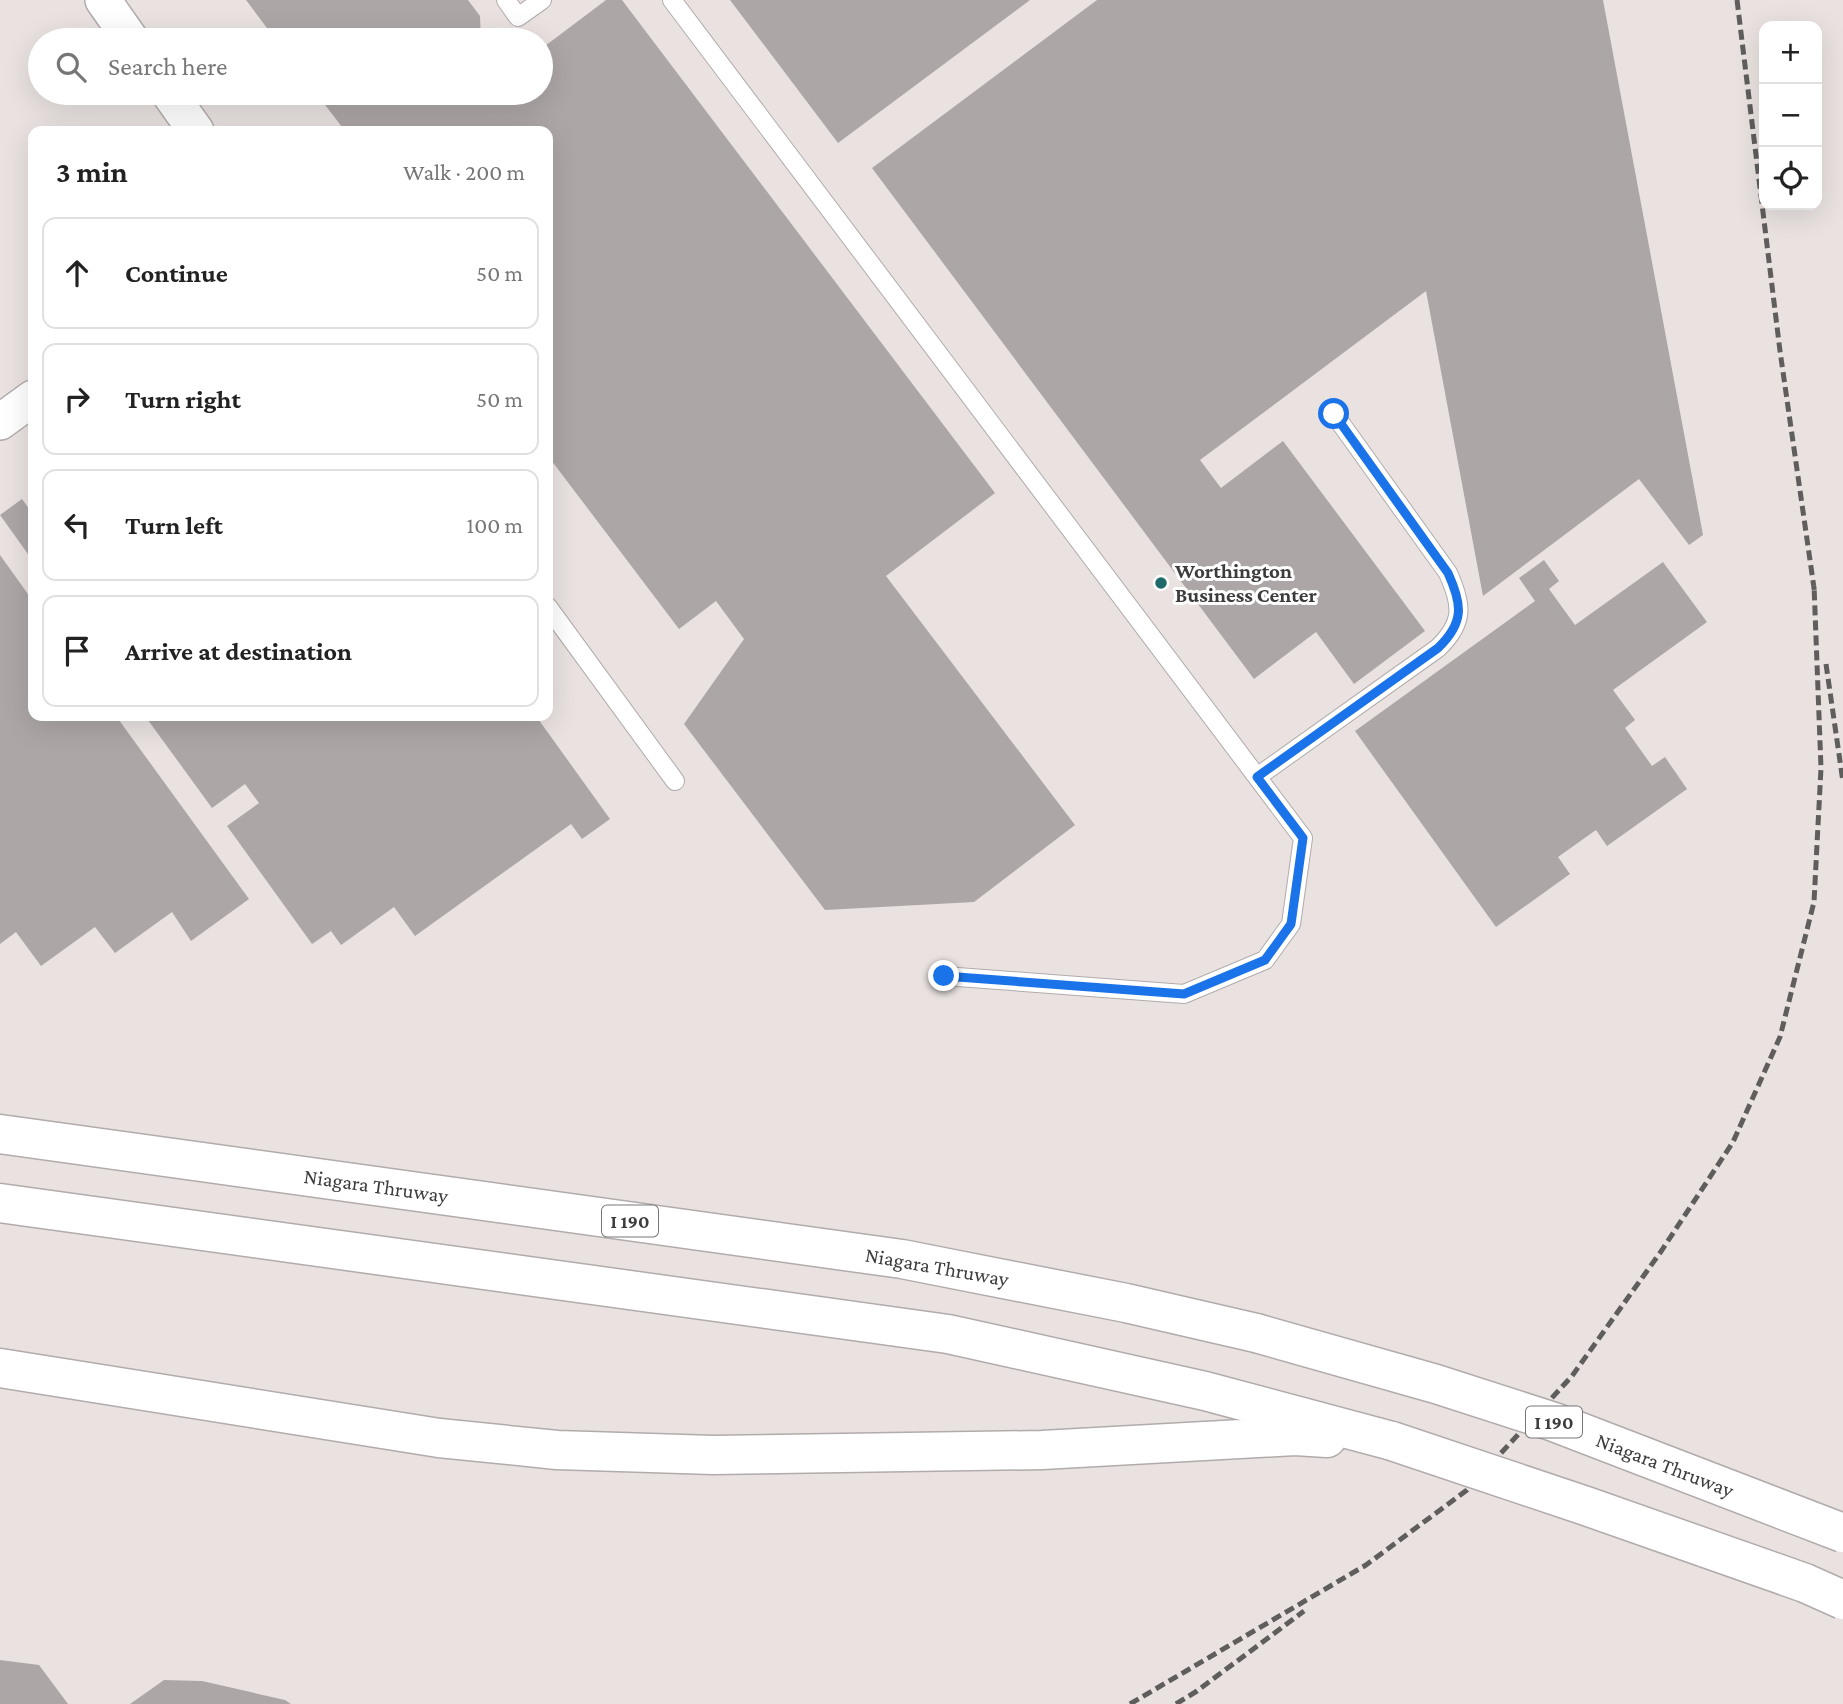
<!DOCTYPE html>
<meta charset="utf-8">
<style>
:root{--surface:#fff;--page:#f2f2f2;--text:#222;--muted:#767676;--line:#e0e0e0}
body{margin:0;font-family:"Crimson Pro",serif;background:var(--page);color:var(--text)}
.controls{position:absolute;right:21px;top:21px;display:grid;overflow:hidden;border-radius:14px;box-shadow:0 7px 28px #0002}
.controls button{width:63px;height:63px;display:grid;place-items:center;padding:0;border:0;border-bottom:2px solid var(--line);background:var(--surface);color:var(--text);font:35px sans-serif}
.stop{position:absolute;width:21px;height:21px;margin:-16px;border:5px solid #1a73e8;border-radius:50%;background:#fff}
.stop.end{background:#1a73e8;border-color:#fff;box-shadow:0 2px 7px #0008}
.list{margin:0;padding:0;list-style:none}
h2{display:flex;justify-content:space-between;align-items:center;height:91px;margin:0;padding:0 28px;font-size:30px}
h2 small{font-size:23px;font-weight:400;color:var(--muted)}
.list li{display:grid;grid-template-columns:46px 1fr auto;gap:21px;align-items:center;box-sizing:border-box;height:112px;margin:0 14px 14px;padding:0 14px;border:2px solid var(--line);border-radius:14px}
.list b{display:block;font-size:26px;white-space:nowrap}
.list em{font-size:23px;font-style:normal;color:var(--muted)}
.icon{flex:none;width:38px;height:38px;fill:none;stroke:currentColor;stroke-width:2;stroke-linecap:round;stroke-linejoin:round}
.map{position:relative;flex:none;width:1843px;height:1704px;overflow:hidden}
.search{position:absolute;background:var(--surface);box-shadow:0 7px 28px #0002;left:28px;top:28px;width:525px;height:77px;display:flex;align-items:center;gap:18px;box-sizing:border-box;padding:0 24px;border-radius:38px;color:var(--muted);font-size:26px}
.panel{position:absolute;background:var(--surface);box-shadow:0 7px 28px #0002;left:28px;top:126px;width:525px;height:595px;border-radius:14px}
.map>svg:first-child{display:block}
.building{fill:#ada6a6}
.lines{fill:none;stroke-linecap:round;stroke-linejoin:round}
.lane-casing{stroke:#b2abab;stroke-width:20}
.street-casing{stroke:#b2abab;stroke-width:38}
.highway-casing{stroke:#b2abab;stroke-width:41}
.lane{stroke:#fff;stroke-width:18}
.street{stroke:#fff;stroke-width:35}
.highway{stroke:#fff;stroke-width:38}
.rail{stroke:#605d5d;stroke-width:5;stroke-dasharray:10 5;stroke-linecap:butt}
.highway-bridge-casing{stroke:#b2abab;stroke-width:41;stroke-linecap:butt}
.highway-bridge{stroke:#fff;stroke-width:38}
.route{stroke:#1a73e8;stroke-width:9}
.poi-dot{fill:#1e6a6a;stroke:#fff;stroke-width:2.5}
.labels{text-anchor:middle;stroke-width:6;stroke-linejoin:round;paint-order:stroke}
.shield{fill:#fff;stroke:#777676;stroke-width:2}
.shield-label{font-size:19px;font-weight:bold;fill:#3d3b3b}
.poi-label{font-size:21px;font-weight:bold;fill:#3d3b3b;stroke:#fff;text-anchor:start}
.street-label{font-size:21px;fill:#3d3b3b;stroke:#fff}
</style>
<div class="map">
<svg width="1843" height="1704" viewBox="0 0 1843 1704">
<rect width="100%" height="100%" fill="#e9e2e1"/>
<path class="building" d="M 246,0 L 468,0 L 480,16 L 481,40 L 276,40 Z
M 606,0 L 622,0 L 995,493 L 886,576 L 1075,825 L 974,902 L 825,910 L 684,724 L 744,639 L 716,601 L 679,629 L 548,456 L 548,131 L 345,131 L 316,93 L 541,93 L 541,49 Z
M 730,0 L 1030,0 L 838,143 Z
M 1097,0 L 1603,0 L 1703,535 L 1689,545 L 1639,479 L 1483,596 L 1426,291 L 1200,460 L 1221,488 L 1283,441 L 1425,631 L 1354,684 L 1316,632 L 1254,679 L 872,168 Z
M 22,499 L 33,514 L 33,561 L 0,515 Z
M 0,555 L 33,601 L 33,716 L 116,716 L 249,899 L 191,941 L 172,912 L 115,953 L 95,927 L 41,966 L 16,932 L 0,944 Z
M 1544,560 L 1559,581 L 1549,589 L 1575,625 L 1663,562 L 1707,622 L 1613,690 L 1635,720 L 1625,728 L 1652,766 L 1665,757 L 1687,789 L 1607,846 L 1596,830 L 1558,857 L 1570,874 L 1496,927 L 1355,731 L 1535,601 L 1519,578 Z
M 145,716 L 536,716 L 610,819 L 582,839 L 571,824 L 415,936 L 394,907 L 341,945 L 331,931 L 312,944 L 227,826 L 259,803 L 245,784 L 212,808 Z
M 0,1660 L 39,1665 L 68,1704 L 0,1704 Z
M 164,1680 L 202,1681 L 285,1700 L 291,1704 L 130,1704 Z"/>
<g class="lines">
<g class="lane-casing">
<path id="lane" d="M 506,0 L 518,17 L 542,0
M 672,0 L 1303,838 L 1291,924 L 1265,960 L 1184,994 L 944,976
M 548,607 L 675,781
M 1257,777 L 1438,648 C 1465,622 1462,604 1448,573 L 1334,414"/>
</g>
<g class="street-casing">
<path id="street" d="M 103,0 L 131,40
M 169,93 L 196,131
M 0,422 L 33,398"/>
</g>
<g class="highway-casing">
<path id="highway" d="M 0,1134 L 902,1259 L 1126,1303 L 1256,1333
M 0,1203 L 948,1334 L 1205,1391 L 1392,1441
M 0,1368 L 439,1438 L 557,1450 L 713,1455 L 1042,1450 L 1295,1436 L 1327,1438"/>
</g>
<use href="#lane" class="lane"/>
<use href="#street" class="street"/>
<use href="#highway" class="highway"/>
<path class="rail" d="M 1737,0 L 1780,351 L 1815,595
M 1826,664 L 1843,782
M 1130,1704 L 1366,1565 L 1467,1490 L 1572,1376 L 1662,1250 L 1733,1142 L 1780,1037 L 1814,902 L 1821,768 L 1814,585
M 1176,1704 L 1197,1691 L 1304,1611"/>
<g class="highway-bridge-casing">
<path id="highway-bridge" d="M 1256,1333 L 1436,1384 L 1554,1422 L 1843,1533
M 1392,1441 L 1586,1506 L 1805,1583 L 1843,1600"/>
</g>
<use href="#highway-bridge" class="highway-bridge"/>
</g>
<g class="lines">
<path class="route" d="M 944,976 L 1184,994 L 1265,960 L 1291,924 L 1303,838 L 1257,777 L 1438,648 C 1465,622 1462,604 1448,573 L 1334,414"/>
</g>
<circle class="poi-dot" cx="1161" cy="583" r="7"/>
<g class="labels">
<g class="shield">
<rect x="602" y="1205.5" width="56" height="31" rx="5"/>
<rect x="1526" y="1406.5" width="56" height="31" rx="5"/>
</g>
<g class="shield-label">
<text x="630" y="1228">I 190</text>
<text x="1554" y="1429">I 190</text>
</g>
<g class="poi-label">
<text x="1175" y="578">Worthington<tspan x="1175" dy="24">Business Center</tspan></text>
</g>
<g class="street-label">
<text transform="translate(376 1186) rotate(8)" y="7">Niagara Thruway</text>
<text transform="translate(937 1267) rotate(10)" y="7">Niagara Thruway</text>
<text transform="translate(1665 1465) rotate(21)" y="7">Niagara Thruway</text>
</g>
</g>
</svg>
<div class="controls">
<button>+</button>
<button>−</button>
<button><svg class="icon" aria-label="locate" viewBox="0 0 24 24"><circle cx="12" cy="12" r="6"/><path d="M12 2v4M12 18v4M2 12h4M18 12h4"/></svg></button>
</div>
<div class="stop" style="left:1334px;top:414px"></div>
<div class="stop end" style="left:944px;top:976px"></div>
<div class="search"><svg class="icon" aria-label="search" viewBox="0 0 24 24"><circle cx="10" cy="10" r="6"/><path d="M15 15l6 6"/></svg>Search here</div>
<section class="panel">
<h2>3 min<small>Walk · 200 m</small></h2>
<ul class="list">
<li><svg class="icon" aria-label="ahead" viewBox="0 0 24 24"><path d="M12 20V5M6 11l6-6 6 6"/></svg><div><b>Continue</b></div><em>50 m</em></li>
<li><svg class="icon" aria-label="right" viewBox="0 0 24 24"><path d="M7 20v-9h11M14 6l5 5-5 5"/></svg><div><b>Turn right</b></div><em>50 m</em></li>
<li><svg class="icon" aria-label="left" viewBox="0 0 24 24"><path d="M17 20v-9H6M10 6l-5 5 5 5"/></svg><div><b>Turn left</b></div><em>100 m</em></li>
<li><svg class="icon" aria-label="arrive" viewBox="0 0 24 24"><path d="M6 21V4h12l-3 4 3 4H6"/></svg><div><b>Arrive at destination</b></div></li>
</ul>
</section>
</div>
